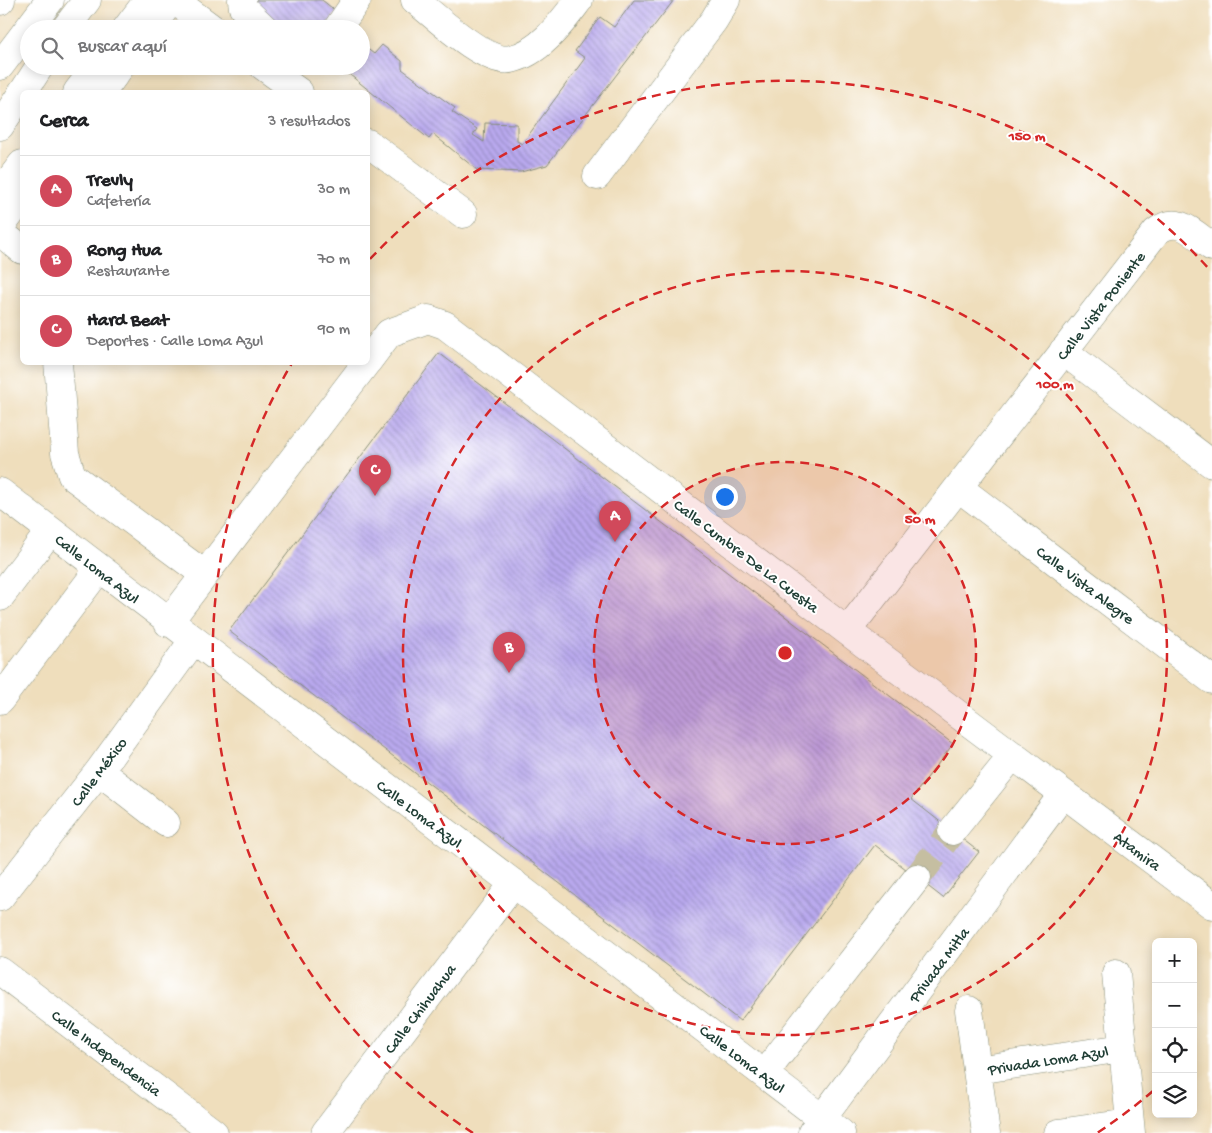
<!DOCTYPE html>
<html lang="es">
<meta charset="utf-8">
<style>
:root{--surface:#fff;--page:#f2f2f2;--text:#202124;--muted:#757577;--line:#e0e0e0;--accent:#d1495b}
body{margin:0;font-family:"Gochi Hand",sans-serif;background:var(--page);color:var(--text)}
.controls{position:absolute;right:15px;bottom:15px;display:grid;overflow:hidden;border-radius:8px;box-shadow:0 2px 12px #0003}
.controls button{width:45px;height:45px;display:grid;place-items:center;padding:0;border:0;border-bottom:1px solid var(--line);background:var(--surface);color:var(--text);font:25px sans-serif}
.you{position:absolute;left:724px;top:496px;width:18px;height:18px;margin:-12px;border:4px solid #fff;border-radius:50%;background:#1a73e8;box-shadow:0 0 0 8px #1a73e833}
.badge{display:grid;place-items:center;width:32px;height:32px;border-radius:50%;background:var(--accent);color:#fff;font-size:16px;font-weight:700}
.pin{position:absolute;translate:-50% -41px;filter:drop-shadow(0 1px 2px #0008)}
.pin::after{content:'';position:absolute;top:26px;width:18px;height:15px;background:inherit;clip-path:polygon(0 0,100% 0,50% 100%)}
.list{margin:0;padding:0;list-style:none}
h2{display:flex;justify-content:space-between;align-items:center;height:65px;margin:0;padding:0 20px;font-size:21px}
h2 small{font-size:16px;font-weight:400;color:var(--muted)}
.list li{display:grid;grid-template-columns:32px 1fr auto;gap:15px;align-items:center;box-sizing:border-box;height:70px;padding:0 20px;border-top:1px solid var(--line)}
.list b{display:block;font-size:19px;white-space:nowrap}
.list p{margin:0;font-size:16px;white-space:nowrap;color:var(--muted)}
.list em{font-size:16px;font-style:normal;color:var(--muted)}
.icon{flex:none;width:28px;height:28px;fill:none;stroke:currentColor;stroke-width:2;stroke-linecap:round;stroke-linejoin:round}
.map{position:relative;flex:none;width:1212px;height:1133px;overflow:hidden}
.search{position:absolute;background:var(--surface);box-shadow:0 2px 12px #0003;left:20px;top:20px;width:350px;height:55px;display:flex;align-items:center;gap:12px;box-sizing:border-box;padding:0 18px;border-radius:28px;color:var(--muted);font-size:19px}
.panel{position:absolute;background:var(--surface);box-shadow:0 2px 12px #0003;left:20px;top:90px;width:350px;height:275px;border-radius:8px}
.map>svg:first-child{display:block}
.building{fill:url(#building-back-hatch)}
.lines{fill:none;stroke-linecap:round;stroke-linejoin:round}
.minor-tunnel{stroke:#c5bea1;stroke-width:28;stroke-dasharray:28 14;stroke-linecap:butt}
.minor-casing{stroke:#878e78;stroke-width:29}
.major-casing{stroke:#878e78;stroke-width:29}
.minor{stroke:#fff;stroke-width:28}
.major{stroke:#fff;stroke-width:28}
.ring{fill:none;stroke:#d62828;stroke-width:2.5;stroke-dasharray:9 6}
.labels{text-anchor:middle;stroke-width:4;stroke-linejoin:round;paint-order:stroke}
.street-label{font-size:16px;fill:#1f3d34;stroke:#fff}
.centre{fill:#d62828;stroke:#fff;stroke-width:2.5}
.ring-label{font-size:15px;text-anchor:middle;font-weight:bold;fill:#d62828;stroke:#fff;stroke-width:4;stroke-linejoin:round;paint-order:stroke}
</style>
<div class="map">
<svg width="1212" height="1133" viewBox="0 0 1212 1133">
<defs>
<pattern id="building-back-hatch" width="6" height="6" patternUnits="userSpaceOnUse" patternTransform="scale(1.25)"><rect width="6" height="6" fill="#b9a9ee"/><path d="M-1 5l2 2M0 0l6 6M5-1l2 2" fill="none" stroke="#968bc2"/></pattern>
</defs>
<rect width="100%" height="100%" fill="#fff"/>
<filter id="ink" filterUnits="userSpaceOnUse"><feTurbulence type="fractalNoise" baseFrequency=".02" numOctaves="2"/><feDisplacementMap in="SourceGraphic" scale="10" xChannelSelector="R" yChannelSelector="G"/><feConvolveMatrix kernelMatrix="1 2 1 2 8 2 1 2 1" color-interpolation-filters="sRGB"/></filter>
<filter id="wash" filterUnits="userSpaceOnUse"><feTurbulence type="fractalNoise" baseFrequency=".0096" numOctaves="4" result="noise"/><feDisplacementMap in="SourceGraphic" scale="20" xChannelSelector="R" yChannelSelector="G"/><feGaussianBlur stdDeviation="1.12" result="paint"/><feColorMatrix in="noise" values="0 0 0 0 0 0 0 0 0 0 0 0 0 0 0 0 0 1.4 0 .05"/><feComposite in="paint" operator="in"/></filter>
<g filter="url(#wash)">
<rect width="100%" height="100%" fill="#efdebc"/>
<g id="blocks">
<path class="building" d="M 250,0 L 322,0 L 337,12 L 325,29 L 284,29 Z
M 634,0 L 674,0 L 547,165 L 521,172 L 477,170 L 433,134 L 429,139 L 339,66 L 361,66 L 361,44 L 374,54 L 382,45 L 402,61 L 402,69 L 455,108 L 452,112 L 477,129 L 473,135 L 484,142 L 485,123 L 517,124 L 517,141 L 522,144 L 585,58 L 575,51 L 600,17 L 614,27 Z
M 439,353 L 953,744 L 911,799 L 979,852 L 943,898 L 875,845 L 740,1021 L 229,631 Z"/>
</g>
</g>
<g filter="url(#ink)">
<use href="#blocks" fill-opacity="0" stroke="#878e78" stroke-width="1"/>
<g class="lines">
<path class="minor-tunnel" d="M 917,878 L 952,831"/>
<g class="minor-casing">
<path id="minor" d="M 174,0 L 213,29
M 242,0 L 243,8 L 265,29
M 415,0 C 434,15 486,65 511,59 C 540,53 562,22 579,0
M 0,1 L 1,0
M 65,29 L 87,0
M 126,29 L 148,0
M 337,29 L 357,0
M 263,66 L 299,92
M 23,92 L 40,66
M 77,92 L 97,66
M 0,126 L 22,93
M 368,143 L 463,214
M 597,176 L 714,20 L 726,0
M 0,193 L 22,164
M 0,232 L 22,250
M 1063,351 L 1212,464
M 368,361 L 389,333 L 428,319 L 445,325 L 847,631 L 1212,905
M 58,362 L 65,453 L 72,476 L 204,574
M 959,488 L 1212,680
M 0,492 L 841,1133
M 0,597 L 50,531
M 168,623 L 367,362
M 847,631 L 1156,232 C 1178,214 1193,233 1212,247
M 0,700 L 99,569
M 99,771 L 166,823
M 952,831 L 1013,755
M 0,897 L 99,771 L 193,641
M 0,971 L 214,1133
M 1116,973 L 1131,1133
M 969,1010 L 977,1070
M 764,1074 L 917,878
M 812,1132 L 1063,794
M 325,1133 L 514,883
M 986,1133 L 977,1070 L 1123,1048
M 1058,1133 L 1129,1123"/>
</g>
<g class="major-casing">
<path id="major" d="M 150,29 L 171,0
M 0,66 L 50,0
M 102,92 L 121,66
M 0,228 L 22,198"/>
</g>
<use href="#minor" class="minor"/>
<use href="#major" class="major"/>
</g>
</g>
<circle cx="785" cy="653" r="191" fill="#d62828" fill-opacity=".12"/>
<g class="ring">
<circle cx="785" cy="653" r="191"/>
<circle cx="785" cy="653" r="382"/>
<path d="M1153 1091A572 572 0 0 1 1097 1133M473 1133A572 572 0 0 1 292 363M370 259A572 572 0 0 1 1210 270"/>
</g>
<g class="labels">
<g class="street-label">
<text transform="translate(1100 305) rotate(-52)" y="6">Calle Vista Poniente</text>
<text transform="translate(747 555) rotate(37)" y="6">Calle Cumbre De La Cuesta</text>
<text transform="translate(98 568) rotate(38)" y="6">Calle Loma Azul</text>
<text transform="translate(1086 584) rotate(37)" y="6">Calle Vista Alegre</text>
<text transform="translate(98 771) rotate(-53)" y="6">Calle México</text>
<text transform="translate(420 813) rotate(37)" y="6">Calle Loma Azul</text>
<text transform="translate(1138 850) rotate(37)" y="6">Atamira</text>
<text transform="translate(938 964) rotate(-53)" y="6">Privada Mitla</text>
<text transform="translate(419 1008) rotate(-53)" y="6">Calle Chihuahua</text>
<text transform="translate(107 1052) rotate(37)" y="6">Calle Independencia</text>
<text transform="translate(743 1058) rotate(37)" y="6">Calle Loma Azul</text>
<text transform="translate(1048 1059) rotate(-9)" y="6">Privada Loma Azul</text>
</g>
</g>
<circle cx="785" cy="653" r="8" class="centre"/>
<g class="ring-label">
<text x="1027" y="140">150 m</text>
<text x="1055" y="388">100 m</text>
<text x="920" y="523">50 m</text>
</g>
</svg>
<div class="controls">
<button>+</button>
<button>−</button>
<button><svg class="icon" aria-label="locate" viewBox="0 0 24 24"><circle cx="12" cy="12" r="6"/><path d="M12 2v4M12 18v4M2 12h4M18 12h4"/></svg></button>
<button><svg class="icon" aria-label="layers" viewBox="0 0 24 24"><path d="M12 4l9 5-9 5-9-5zM3 14l9 5 9-5"/></svg></button>
</div>
<div class="you"></div>
<div class="pin badge" style="left:615px;top:542px">A</div>
<div class="pin badge" style="left:509px;top:673px">B</div>
<div class="pin badge" style="left:375px;top:496px">C</div>
<div class="search"><svg class="icon" aria-label="search" viewBox="0 0 24 24"><circle cx="10" cy="10" r="6"/><path d="M15 15l6 6"/></svg>Buscar aquí</div>
<section class="panel">
<h2>Cerca<small>3 resultados</small></h2>
<ul class="list">
<li><span class="badge">A</span><div><b>Trevly</b><p>Cafetería</p></div><em>30 m</em></li>
<li><span class="badge">B</span><div><b>Rong Hua</b><p>Restaurante</p></div><em>70 m</em></li>
<li><span class="badge">C</span><div><b>Hard Beat</b><p>Deportes · Calle Loma Azul</p></div><em>90 m</em></li>
</ul>
</section>
</div>
